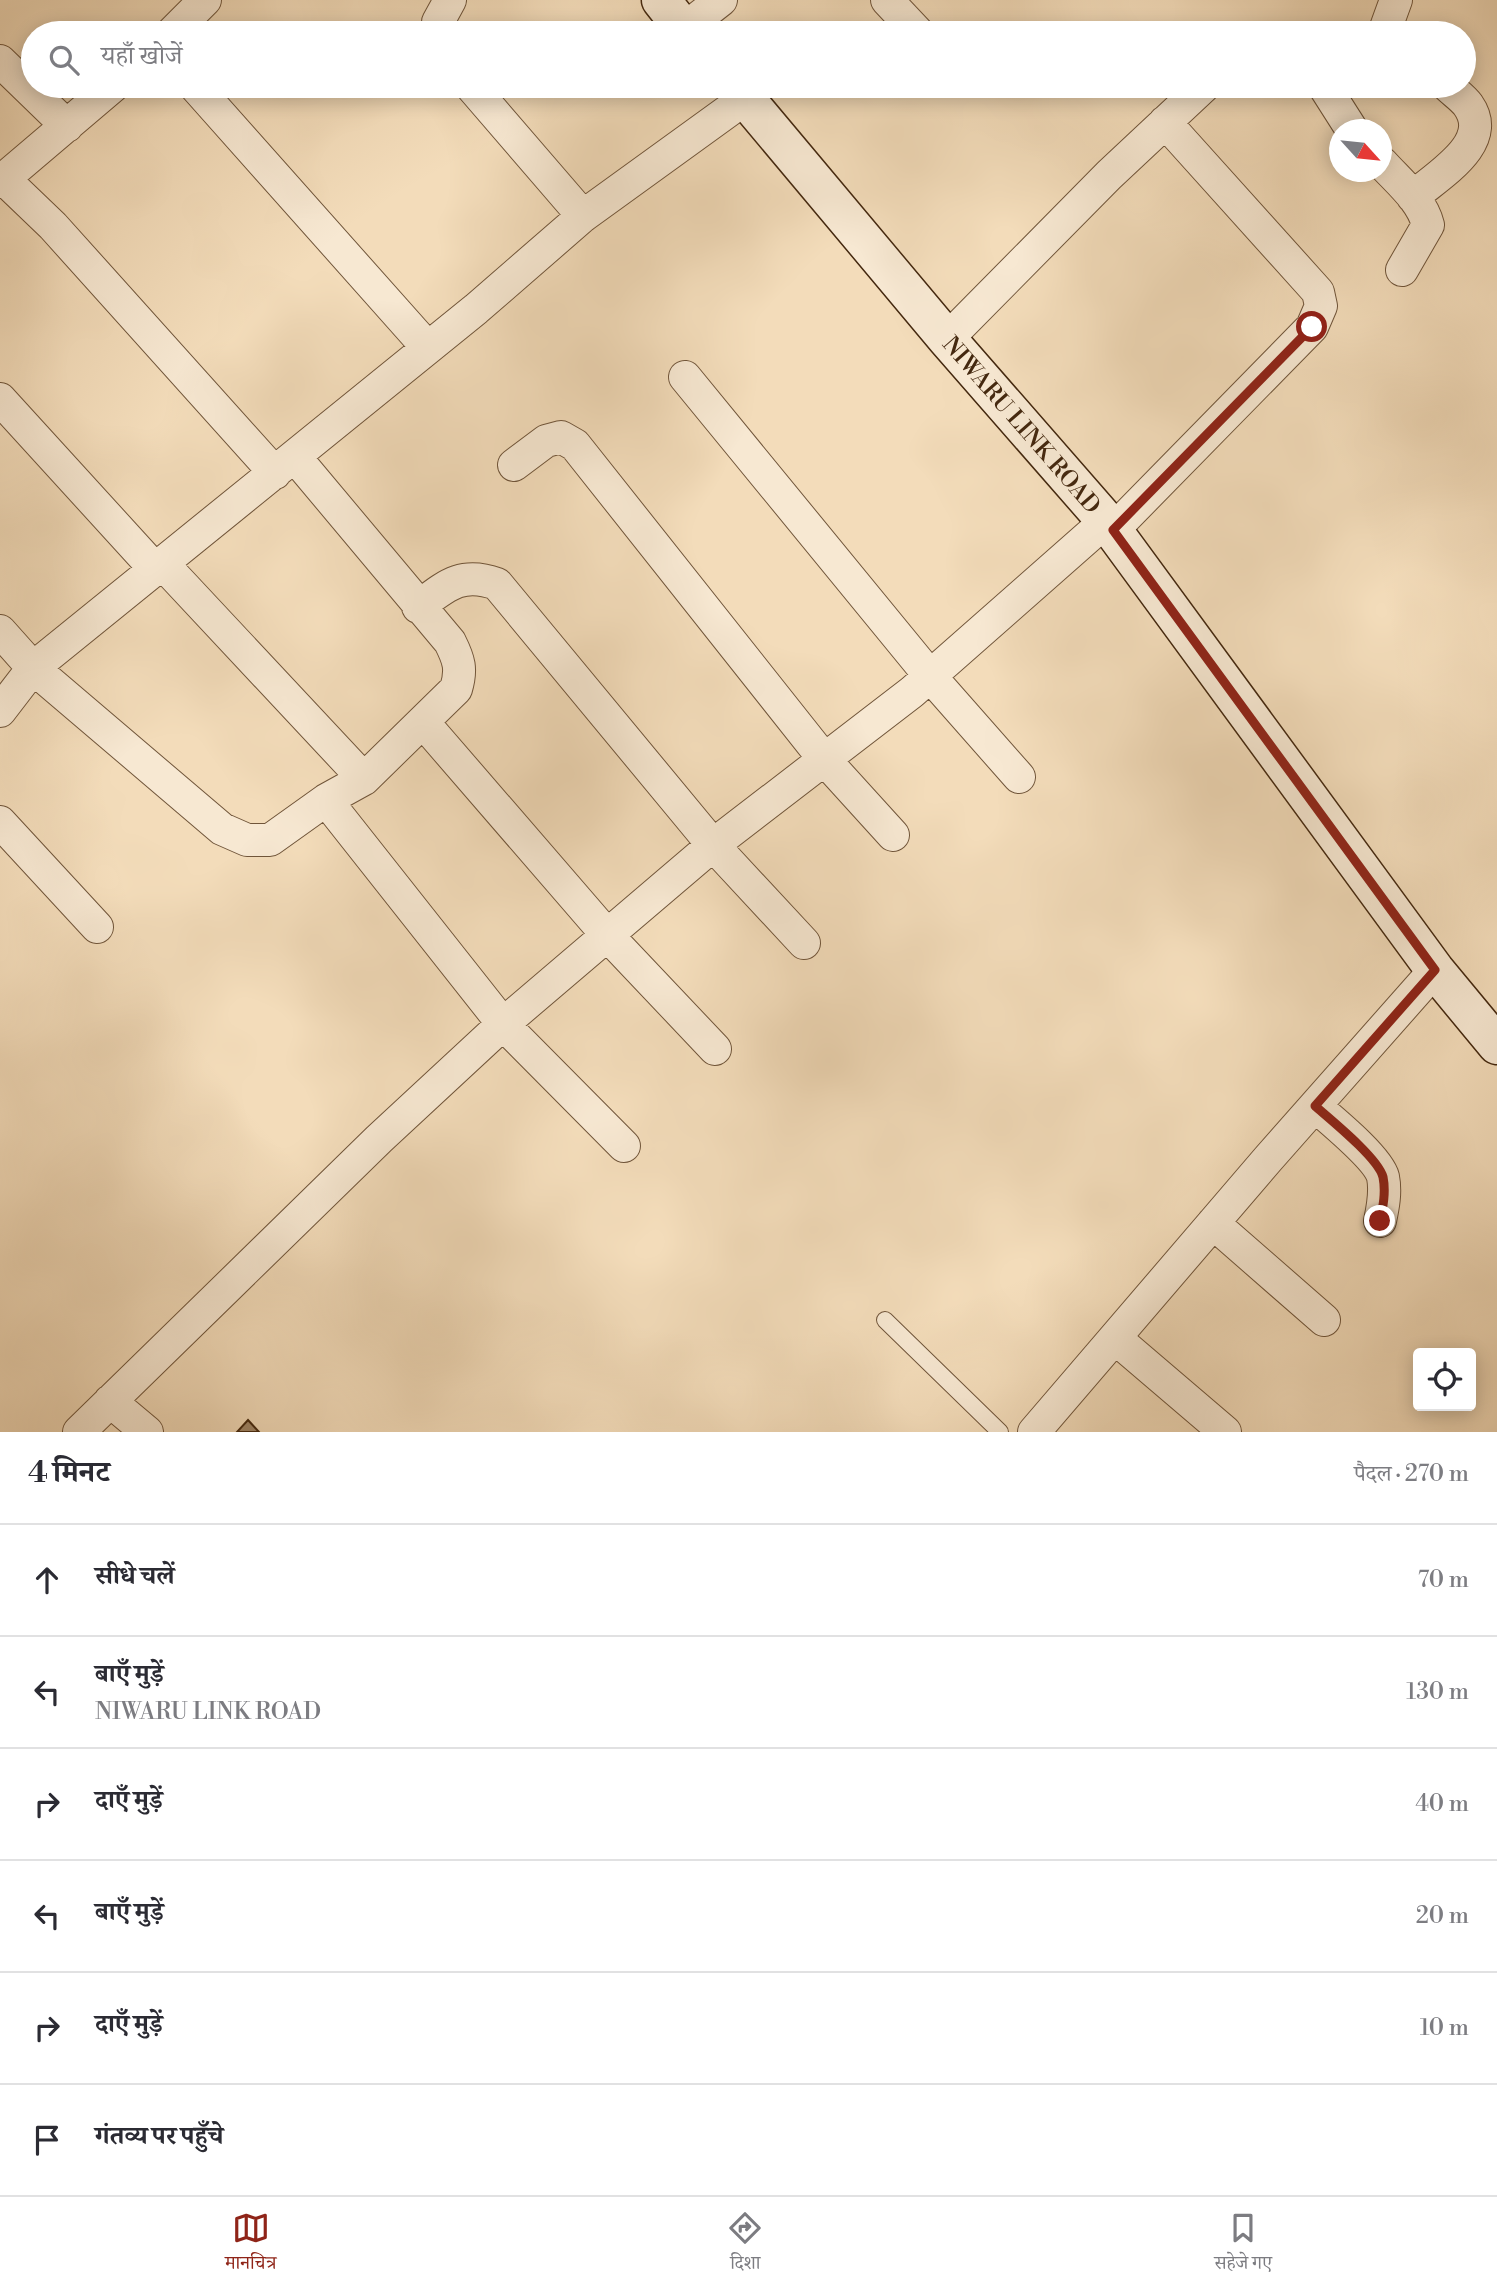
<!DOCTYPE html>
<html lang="hi">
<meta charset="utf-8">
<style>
:root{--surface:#fff;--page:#f7f7f7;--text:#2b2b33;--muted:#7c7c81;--line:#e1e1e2;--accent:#8f2418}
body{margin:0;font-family:"Libre Bodoni","Noto Serif Devanagari",serif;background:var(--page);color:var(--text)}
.controls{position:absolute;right:21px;bottom:21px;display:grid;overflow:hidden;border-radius:7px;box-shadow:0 4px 18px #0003}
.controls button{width:63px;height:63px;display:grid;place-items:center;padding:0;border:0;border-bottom:2px solid var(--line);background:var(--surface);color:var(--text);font:35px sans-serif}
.compass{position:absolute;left:1329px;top:119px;width:63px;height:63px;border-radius:50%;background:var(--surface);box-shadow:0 4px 18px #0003;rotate:117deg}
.stop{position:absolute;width:21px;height:21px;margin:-16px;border:5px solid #8f2418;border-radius:50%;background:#fff}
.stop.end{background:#8f2418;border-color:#fff;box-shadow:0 2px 7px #0008}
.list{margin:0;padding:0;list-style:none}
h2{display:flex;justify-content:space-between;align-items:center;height:91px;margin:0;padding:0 28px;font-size:30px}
h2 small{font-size:23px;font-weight:400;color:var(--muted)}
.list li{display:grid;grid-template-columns:46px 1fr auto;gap:21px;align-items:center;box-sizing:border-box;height:112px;padding:0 28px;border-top:2px solid var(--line)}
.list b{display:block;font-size:26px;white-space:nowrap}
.list p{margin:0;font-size:23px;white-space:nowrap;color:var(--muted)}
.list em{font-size:23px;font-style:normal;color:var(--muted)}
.icon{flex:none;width:38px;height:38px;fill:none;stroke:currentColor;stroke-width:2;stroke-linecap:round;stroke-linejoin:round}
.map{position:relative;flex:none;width:1497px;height:1432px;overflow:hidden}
.search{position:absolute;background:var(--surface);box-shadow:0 4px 18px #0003;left:21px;right:21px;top:21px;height:77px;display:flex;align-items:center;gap:18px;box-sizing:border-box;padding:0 24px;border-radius:38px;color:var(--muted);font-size:26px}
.sheet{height:763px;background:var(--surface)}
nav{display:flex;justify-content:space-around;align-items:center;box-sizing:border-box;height:98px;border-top:2px solid var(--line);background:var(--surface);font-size:19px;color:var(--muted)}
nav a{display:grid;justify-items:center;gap:4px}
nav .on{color:var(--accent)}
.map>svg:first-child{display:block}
.building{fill:#9f8668;stroke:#44280f;stroke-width:2}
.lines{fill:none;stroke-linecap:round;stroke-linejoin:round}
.lane-casing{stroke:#70553a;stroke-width:18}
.street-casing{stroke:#70553a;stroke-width:34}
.secondary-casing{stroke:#44280f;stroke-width:41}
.lane{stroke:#f7e8d2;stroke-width:16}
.street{stroke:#f7e8d2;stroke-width:32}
.secondary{stroke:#f7e8d2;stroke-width:38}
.route{stroke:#8f2418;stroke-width:9}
.labels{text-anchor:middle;stroke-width:5;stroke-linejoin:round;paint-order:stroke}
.street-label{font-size:23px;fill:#44280f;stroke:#f7e8d2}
</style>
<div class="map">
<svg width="1497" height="1432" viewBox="0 0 1497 1432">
<rect width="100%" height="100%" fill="#f3dcba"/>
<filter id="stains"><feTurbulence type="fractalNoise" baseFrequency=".00286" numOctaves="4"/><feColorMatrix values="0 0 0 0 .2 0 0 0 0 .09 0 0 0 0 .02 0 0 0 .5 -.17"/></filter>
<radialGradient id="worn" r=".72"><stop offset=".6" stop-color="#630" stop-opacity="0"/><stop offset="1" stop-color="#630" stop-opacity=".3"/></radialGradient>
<path class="building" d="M 248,1420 L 259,1432 L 237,1432 Z"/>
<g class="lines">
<g class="lane-casing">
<path id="lane" d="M 885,1320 L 1000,1432"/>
</g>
<g class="street-casing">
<path id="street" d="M 887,0 L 918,33
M 684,29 L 721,0
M 172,33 L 205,0
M 439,33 L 438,22 L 450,0
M 1384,33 L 1396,0
M 0,61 L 67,126
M 195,86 L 428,348
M 471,86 L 583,216
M 1324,86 L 1352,130
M 1382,163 C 1398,181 1422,200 1428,225 L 1402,270
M 4,179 L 53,226 L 275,473
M 0,182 L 113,86
M 1413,197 C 1438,175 1495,143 1468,105 C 1463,98 1454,92 1448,86
M 947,339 L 1109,175 L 1204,86
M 685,377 L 930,676 L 1019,777
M 0,399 L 155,569
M 514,465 L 546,441 L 561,437 L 575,445 L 824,759 L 893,835
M 1113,530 L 1312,327 L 1321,306 L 1318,292 L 1165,122
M 162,563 L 364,779
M 418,607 C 446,586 461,571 497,584 L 713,845 L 804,943
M 0,631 L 33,668 L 476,309 L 583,216 L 746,98
M 0,711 L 33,668 L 222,829 L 247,840 L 270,840 L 326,800 L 364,779 L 456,689 C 462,669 459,660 450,642 L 295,457
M 423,722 L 608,936 L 715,1049
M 326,800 L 503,1024 L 624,1146
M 0,822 L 97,927
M 1315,1106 C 1331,1120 1378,1158 1383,1177 C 1386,1192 1383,1207 1380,1221
M 1213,1223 L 1324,1320
M 1115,1338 L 1225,1432
M 110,1401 L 147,1432
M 79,1432 L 379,1139 L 503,1024 L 713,845 L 912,692 L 1106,521
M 1034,1432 L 1268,1159 L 1435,970"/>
</g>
<g class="secondary-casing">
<g id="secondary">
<path d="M 661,0 L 687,33"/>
<path id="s1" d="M 735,86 L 947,339 L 1106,521 L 1435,970 L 1497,1045"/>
</g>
</g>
<use href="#lane" class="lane"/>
<use href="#street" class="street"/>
<use href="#secondary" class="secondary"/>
</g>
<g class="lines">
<path class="route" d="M 1312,327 L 1113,530 L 1435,970 L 1315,1106 C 1331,1120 1378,1158 1383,1177 C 1386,1192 1383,1207 1380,1221"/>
</g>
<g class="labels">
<g class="street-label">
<text dy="8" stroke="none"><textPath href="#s1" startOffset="444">NIWARU LINK ROAD</textPath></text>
</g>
</g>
<rect width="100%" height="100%" filter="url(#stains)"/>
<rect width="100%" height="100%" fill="url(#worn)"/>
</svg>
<div class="controls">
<button><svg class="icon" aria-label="locate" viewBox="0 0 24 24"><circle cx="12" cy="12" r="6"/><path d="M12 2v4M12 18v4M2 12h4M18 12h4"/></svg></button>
</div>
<svg class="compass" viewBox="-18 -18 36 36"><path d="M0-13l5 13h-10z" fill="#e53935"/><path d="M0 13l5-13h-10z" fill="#7c7c81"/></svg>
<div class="stop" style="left:1312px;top:327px"></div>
<div class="stop end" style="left:1380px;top:1221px"></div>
<div class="search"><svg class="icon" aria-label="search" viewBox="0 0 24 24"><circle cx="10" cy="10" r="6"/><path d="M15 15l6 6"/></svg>यहाँ खोजें</div>
</div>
<section class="sheet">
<h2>4 मिनट<small>पैदल · 270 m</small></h2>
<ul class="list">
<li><svg class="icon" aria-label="ahead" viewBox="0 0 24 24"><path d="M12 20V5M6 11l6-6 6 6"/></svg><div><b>सीधे चलें</b></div><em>70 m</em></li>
<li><svg class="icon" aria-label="left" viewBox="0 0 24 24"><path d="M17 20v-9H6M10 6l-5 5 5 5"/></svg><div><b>बाएँ मुड़ें</b><p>NIWARU LINK ROAD</p></div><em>130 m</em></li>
<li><svg class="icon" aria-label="right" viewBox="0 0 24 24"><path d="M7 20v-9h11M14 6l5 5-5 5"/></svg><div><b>दाएँ मुड़ें</b></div><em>40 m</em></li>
<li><svg class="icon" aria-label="left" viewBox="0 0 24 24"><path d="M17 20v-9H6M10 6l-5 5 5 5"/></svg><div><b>बाएँ मुड़ें</b></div><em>20 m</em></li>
<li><svg class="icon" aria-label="right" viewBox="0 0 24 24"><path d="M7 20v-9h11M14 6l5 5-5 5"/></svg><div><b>दाएँ मुड़ें</b></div><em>10 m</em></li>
<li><svg class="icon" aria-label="arrive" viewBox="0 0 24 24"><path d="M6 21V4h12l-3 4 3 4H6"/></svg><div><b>गंतव्य पर पहुँचे</b></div></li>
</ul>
</section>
<nav>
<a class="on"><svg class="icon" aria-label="map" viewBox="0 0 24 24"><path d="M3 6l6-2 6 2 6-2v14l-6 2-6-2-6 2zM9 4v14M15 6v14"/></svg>मानचित्र</a>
<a><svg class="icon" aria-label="directions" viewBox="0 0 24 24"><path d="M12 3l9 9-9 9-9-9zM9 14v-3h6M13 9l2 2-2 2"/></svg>दिशा</a>
<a><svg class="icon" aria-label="saved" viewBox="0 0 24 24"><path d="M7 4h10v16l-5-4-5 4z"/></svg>सहेजे गए</a>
</nav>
